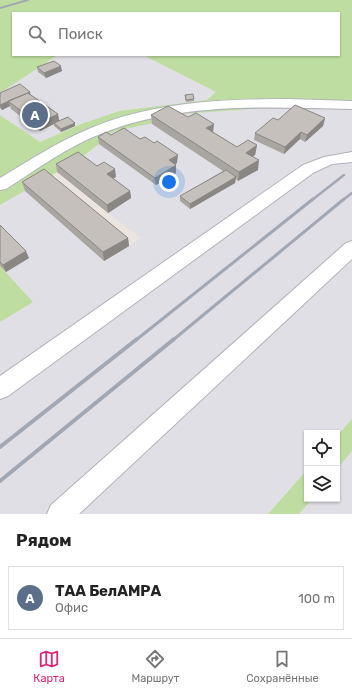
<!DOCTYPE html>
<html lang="ru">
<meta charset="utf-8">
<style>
:root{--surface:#fff;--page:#f2f2f2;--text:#222;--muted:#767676;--line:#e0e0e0;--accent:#db2777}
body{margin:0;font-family:Rubik,sans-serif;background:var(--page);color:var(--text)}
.controls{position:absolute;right:12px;bottom:12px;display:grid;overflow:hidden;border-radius:0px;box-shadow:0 1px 3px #0004}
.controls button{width:36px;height:36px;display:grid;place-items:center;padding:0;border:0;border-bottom:1px solid var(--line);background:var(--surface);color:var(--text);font:20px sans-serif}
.you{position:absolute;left:169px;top:182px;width:14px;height:14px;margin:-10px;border:3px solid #fff;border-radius:50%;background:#1a73e8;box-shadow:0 0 0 6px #1a73e833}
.badge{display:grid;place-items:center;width:26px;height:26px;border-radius:50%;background:var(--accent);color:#fff;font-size:13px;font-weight:700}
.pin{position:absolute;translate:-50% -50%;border:2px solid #fff;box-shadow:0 1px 4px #0006}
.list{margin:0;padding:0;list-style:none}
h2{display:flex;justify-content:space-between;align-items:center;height:52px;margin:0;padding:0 16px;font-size:17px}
h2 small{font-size:13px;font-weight:400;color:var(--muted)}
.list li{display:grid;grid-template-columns:26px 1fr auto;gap:12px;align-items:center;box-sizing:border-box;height:64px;margin:0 8px 8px;padding:0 8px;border:1px solid var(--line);border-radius:0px}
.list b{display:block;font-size:15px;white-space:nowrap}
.list p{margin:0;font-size:13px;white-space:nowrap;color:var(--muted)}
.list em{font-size:13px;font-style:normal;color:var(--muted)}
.icon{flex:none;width:22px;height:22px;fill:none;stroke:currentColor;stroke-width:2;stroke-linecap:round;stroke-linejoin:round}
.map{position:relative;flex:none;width:352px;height:514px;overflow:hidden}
.search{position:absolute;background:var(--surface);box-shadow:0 1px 3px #0004;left:12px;right:12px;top:12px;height:44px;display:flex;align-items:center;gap:10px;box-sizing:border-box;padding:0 14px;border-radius:0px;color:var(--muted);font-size:15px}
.sheet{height:124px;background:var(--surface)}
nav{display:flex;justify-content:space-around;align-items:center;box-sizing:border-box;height:56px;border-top:1px solid var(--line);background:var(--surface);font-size:11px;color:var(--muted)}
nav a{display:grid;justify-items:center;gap:2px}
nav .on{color:var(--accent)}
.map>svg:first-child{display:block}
.industrial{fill:#e0dfe5;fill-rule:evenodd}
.green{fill:#bedea1}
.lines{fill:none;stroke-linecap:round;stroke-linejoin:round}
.minor-casing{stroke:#b0b3bb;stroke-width:2}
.minor{fill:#fff;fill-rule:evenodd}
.rail-far3{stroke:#a2a7b4;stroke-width:2}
.rail-far2{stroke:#a2a7b4;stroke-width:2.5}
.rail-far1{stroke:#a2a7b4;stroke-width:3}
.rail{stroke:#a2a7b4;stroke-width:4}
.wall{fill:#a9a5a1}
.shaded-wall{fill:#8a8683}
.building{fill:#c5c0bb;stroke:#8a8683}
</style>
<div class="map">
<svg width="352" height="514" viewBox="0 0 352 514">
<rect width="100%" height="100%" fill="#ece5df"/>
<path class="industrial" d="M 58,55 L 143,55 L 216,92 L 207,100 L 119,111 L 81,124 L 40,142 L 0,115 L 0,93 Z
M 294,106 L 352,108 L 352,514 L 0,514 L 0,322 L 33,302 L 0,267 L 0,205 L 47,178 L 129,246 L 141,238 L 108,213 L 80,159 L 91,151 L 99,144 L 99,141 L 115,131 L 168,115 ZM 307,433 L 337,433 L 337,499 L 307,499 Z"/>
<path class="green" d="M 0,0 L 352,0 L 352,108 L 294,106 L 168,115 L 154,123 L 115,131 L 99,141 L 99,144 L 80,159 L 0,205 L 0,115 L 40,142 L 81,124 L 119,111 L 207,100 L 216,92 L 143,55 L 339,55 L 339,13 L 13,13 L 13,55 L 58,55 L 0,93 Z
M 0,266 L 33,302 L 0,322 Z
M 352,419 L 352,451 L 337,469 L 337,436 Z
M 307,470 L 307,499 L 312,499 L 299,514 L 268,514 Z"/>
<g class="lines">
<g class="minor-casing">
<path id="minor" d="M 289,99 L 352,101 L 352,109 C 268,107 182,102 103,133 C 68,146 37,169 6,189 L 0,190 L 0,178 C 30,160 59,141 91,128 C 153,102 222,99 289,99 Z
M 352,152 L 352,162 L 332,164 L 313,173 L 8,396 L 0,399 L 0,376 L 303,165 L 324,157 Z
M 352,241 L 352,259 L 79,514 L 47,514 L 51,505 L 346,243 Z"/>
</g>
<use href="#minor" class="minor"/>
<path class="rail-far3" d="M 0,8 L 28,0"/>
<path class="rail-far2" d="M 312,200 L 344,175
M 343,200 L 352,193"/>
<path class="rail-far1" d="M 136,340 L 313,199
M 173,340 L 344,199"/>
<path class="rail" d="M 0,447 L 137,339
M 0,481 L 174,339"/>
</g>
<path class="wall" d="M 37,67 L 62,71 L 46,78 L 38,72 Z
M 0,93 L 31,95 L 58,114 L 59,121 L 75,123 L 75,126 L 61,132 L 54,126 L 54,124 L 40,131 L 11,109 L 10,106 L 2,110 L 0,108 Z
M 185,95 L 194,99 L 194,101 L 186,102 L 185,98 Z
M 151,115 L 213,132 L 237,147 L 257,145 L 255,155 L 253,156 L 258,170 L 238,181 L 236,179 L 235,183 L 190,209 L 180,201 L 180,196 L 223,171 L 152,124 Z
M 325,118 L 323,126 L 305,142 L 300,139 L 284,154 L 254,140 L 255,133 Z
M 111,135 L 140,139 L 177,163 L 175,164 L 176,173 L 156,185 L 99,144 L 98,137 Z
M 56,164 L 97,166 L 116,177 L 113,178 L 130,191 L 131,198 L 108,213 L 57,172 Z
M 22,182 L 128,238 L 129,246 L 104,261 L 25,191 Z
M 0,225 L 29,258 L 6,272 L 0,266 Z"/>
<path class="shaded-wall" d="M 61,66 L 62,71 L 46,78 L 44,73 Z
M 30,92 L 31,97 L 8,101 L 10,106 L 2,110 L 0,105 Z
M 58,114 L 59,121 L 54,123 L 54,124 L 40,131 L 38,124 Z
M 325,118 L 323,126 L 305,142 L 307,135 Z
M 75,123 L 75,126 L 61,132 L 61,129 Z
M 214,124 L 213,133 L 206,128 Z
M 301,132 L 300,139 L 284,154 L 285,147 Z
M 257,145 L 255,155 L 245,162 L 246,153 Z
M 178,155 L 177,163 L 169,168 L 169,160 Z
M 259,160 L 258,170 L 238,181 L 239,172 Z
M 176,165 L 176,173 L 156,185 L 155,178 Z
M 115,169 L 116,177 L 108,181 L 107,174 Z
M 236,177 L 235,183 L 190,209 L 190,204 Z
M 130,191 L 131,198 L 108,213 L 107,205 Z
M 128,238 L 129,246 L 104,261 L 103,252 Z
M 26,251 L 29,258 L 6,272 L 3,265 Z"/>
<path class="building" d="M 54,61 L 61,66 L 44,73 L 37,67 Z
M 20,84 L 30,92 L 0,105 L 0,93 Z
M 28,93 L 58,114 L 38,124 L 8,101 Z
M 193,94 L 194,99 L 186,100 L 185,95 Z
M 295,105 L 325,118 L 307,135 L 301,132 L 285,147 L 255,133 L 273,118 L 278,120 Z
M 168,106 L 188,117 L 196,113 L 214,124 L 206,128 L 237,147 L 248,140 L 257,145 L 246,153 L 259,160 L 239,172 L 151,115 Z
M 68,117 L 75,123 L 61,129 L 54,123 Z
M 124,128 L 140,139 L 145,137 L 154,143 L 157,141 L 178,155 L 169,160 L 176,165 L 155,178 L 98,137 L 106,132 L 111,135 Z
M 78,152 L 97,166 L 104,162 L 115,169 L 107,174 L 130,191 L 107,205 L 56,164 Z
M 44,169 L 128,238 L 103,252 L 22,182 Z
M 226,170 L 236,177 L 190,204 L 180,196 Z
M 0,225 L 26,251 L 3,265 L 0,262 Z"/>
</svg>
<div class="controls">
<button><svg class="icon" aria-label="locate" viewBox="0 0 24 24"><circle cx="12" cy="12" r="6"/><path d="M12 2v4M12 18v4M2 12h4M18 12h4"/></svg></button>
<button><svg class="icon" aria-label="layers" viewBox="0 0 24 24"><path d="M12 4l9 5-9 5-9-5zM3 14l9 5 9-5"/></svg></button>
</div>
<div class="you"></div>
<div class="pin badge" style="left:35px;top:115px;background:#5c6f8a">A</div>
<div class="search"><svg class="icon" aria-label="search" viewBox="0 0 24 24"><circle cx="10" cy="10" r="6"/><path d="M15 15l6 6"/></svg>Поиск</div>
</div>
<section class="sheet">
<h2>Рядом<small></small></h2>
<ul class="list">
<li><span class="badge" style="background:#5c6f8a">A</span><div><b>ТАА БелАМРА</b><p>Офис</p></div><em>100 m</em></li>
</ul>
</section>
<nav>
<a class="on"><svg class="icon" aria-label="map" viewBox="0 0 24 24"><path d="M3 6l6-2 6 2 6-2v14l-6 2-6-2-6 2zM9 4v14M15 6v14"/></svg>Карта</a>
<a><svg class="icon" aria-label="directions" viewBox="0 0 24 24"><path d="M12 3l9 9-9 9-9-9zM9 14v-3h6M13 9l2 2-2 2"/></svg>Маршрут</a>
<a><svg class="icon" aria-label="saved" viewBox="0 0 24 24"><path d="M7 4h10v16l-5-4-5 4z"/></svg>Сохранённые</a>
</nav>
